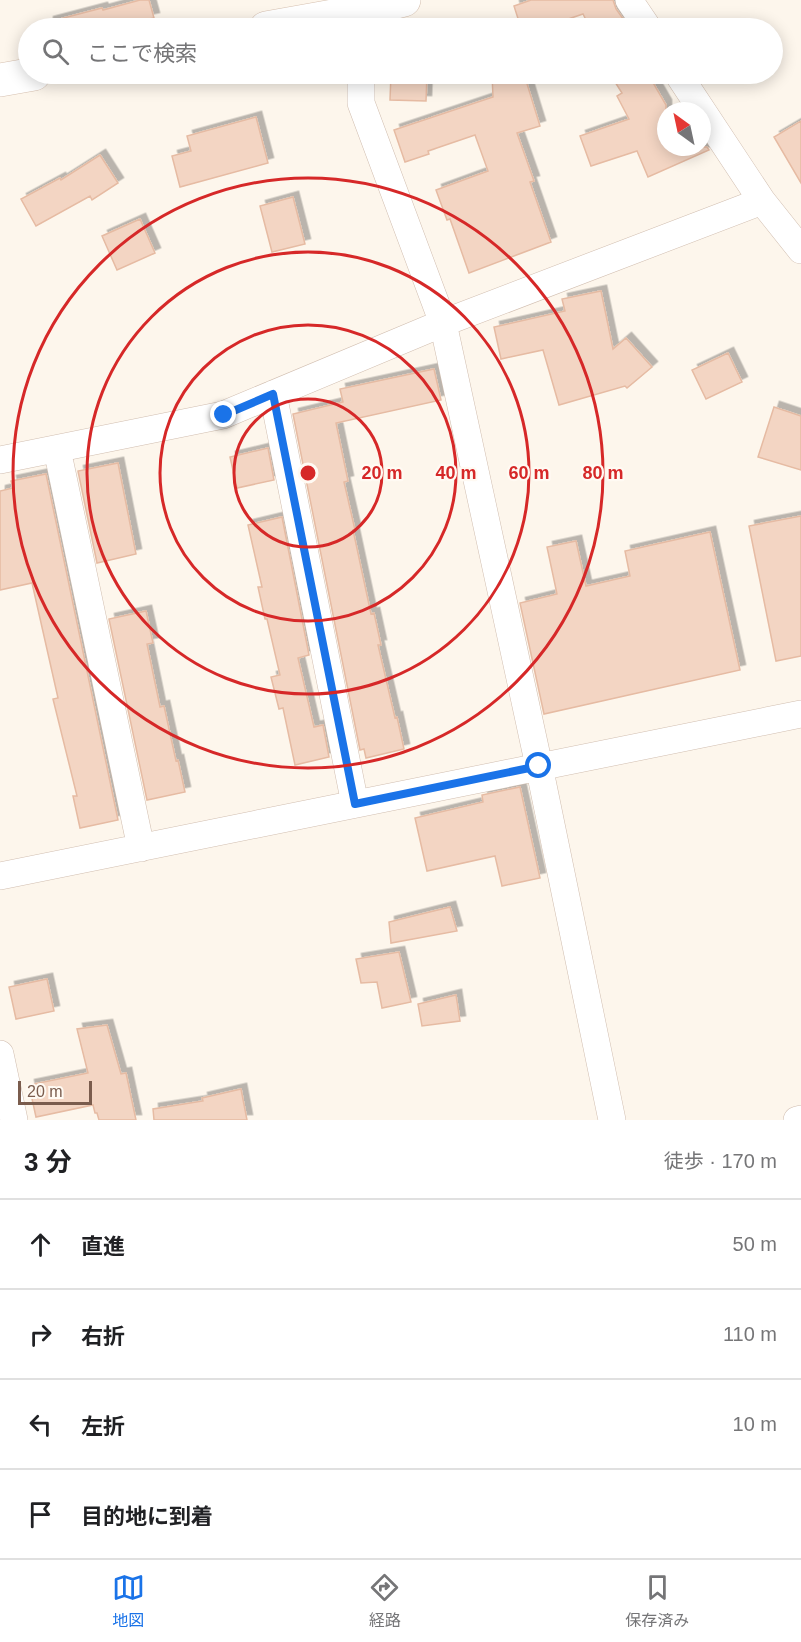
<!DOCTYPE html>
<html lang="ja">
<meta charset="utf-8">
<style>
:root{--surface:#fff;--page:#f6f6f6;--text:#202124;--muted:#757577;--line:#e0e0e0;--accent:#1a73e8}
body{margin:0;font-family:Arial,"Noto Sans JP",sans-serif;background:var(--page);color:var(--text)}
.compass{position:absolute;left:657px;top:102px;width:54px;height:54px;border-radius:50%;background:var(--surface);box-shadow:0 3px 15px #0003;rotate:327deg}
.scale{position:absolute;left:18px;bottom:15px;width:74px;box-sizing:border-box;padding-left:6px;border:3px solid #7a5c4d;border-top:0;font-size:16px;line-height:21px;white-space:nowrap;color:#7a5c4d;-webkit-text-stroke:4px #fffaf3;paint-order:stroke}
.stop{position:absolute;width:18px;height:18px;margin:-14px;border:4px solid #1a73e8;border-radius:50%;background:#fff}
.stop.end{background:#1a73e8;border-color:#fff;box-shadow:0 2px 6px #0008}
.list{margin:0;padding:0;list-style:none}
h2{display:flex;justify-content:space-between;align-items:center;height:78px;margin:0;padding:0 24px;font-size:26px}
h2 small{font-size:20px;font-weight:400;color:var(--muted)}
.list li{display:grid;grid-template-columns:39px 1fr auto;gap:18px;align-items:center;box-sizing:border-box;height:90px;padding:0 24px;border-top:2px solid var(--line)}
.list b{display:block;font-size:22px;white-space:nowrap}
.list em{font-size:20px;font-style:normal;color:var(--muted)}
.icon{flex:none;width:33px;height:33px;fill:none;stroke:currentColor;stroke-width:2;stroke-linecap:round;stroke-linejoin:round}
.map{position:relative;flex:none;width:801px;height:1120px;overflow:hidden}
.search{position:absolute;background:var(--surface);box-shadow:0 3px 15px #0003;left:18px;right:18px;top:18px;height:66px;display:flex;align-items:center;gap:15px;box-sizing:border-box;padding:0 21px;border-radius:33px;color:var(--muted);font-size:22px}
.sheet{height:438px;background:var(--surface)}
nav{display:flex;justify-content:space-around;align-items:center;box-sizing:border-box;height:84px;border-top:2px solid var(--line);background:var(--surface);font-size:16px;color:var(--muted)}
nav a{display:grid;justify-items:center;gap:3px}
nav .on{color:var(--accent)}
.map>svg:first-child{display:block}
.building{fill:#f3d5c3;stroke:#e6bba3;stroke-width:1.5;filter:url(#shadow)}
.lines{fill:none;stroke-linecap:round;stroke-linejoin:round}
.street-casing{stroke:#d1beb0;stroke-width:28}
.secondary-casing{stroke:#d6c0b0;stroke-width:34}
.street{stroke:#fff;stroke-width:27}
.secondary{stroke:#fff;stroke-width:33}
.route{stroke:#1a73e8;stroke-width:8}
.ring{fill:none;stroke:#d62828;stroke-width:3}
.centre{fill:#d62828;stroke:#fffaf3;stroke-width:3}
.ring-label{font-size:18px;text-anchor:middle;font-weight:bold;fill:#d62828;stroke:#fffaf3;stroke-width:4.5;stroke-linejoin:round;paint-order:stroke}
</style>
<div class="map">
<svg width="801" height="1120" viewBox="0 0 801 1120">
<defs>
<filter id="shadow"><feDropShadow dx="5.5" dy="-5.5" stdDeviation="0" flood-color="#0004"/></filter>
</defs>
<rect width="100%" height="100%" fill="#fdf6ec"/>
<path class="building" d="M 140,0 L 149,0 L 154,18 L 107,28 L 48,28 L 48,22 L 102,8 L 103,10 Z
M 531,0 L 613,0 L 616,9 L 626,23 L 616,28 L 590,28 L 583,14 L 542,28 L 521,28 L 514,6 Z
M 391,74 L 427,74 L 426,101 L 390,100 Z
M 492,74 L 524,74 L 540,126 L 517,133 L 534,181 L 530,182 L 551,242 L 469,273 L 450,219 L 447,220 L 436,190 L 488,171 L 475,135 L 428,151 L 429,154 L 405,162 L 394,130 L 493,97 Z
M 610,74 L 648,74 L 666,105 L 666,147 L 707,147 L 709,150 L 648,177 L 637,151 L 591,166 L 580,136 L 629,119 L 617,96 L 622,93 Z
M 256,117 L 268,163 L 180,187 L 172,156 L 191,151 L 187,136 Z
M 801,121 L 801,183 L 774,137 Z
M 100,155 L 118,183 L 92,200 L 90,196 L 36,226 L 21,199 L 60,178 L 61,180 Z
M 293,197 L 305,244 L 272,252 L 260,206 Z
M 140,219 L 155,253 L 117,270 L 102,236 Z
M 601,291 L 613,349 L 626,338 L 652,367 L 627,388 L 625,386 L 559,405 L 543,350 L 501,359 L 494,327 L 565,311 L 562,299 Z
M 728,353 L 742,382 L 706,399 L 692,370 Z
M 434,369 L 441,400 L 336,423 L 348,481 L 344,482 L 355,530 L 353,530 L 371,614 L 374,613 L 381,645 L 378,645 L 395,718 L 397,717 L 404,749 L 366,758 L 364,749 L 360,750 L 293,414 L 343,402 L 340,389 Z
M 774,407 L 801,416 L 801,470 L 758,457 Z
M 268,448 L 274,480 L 237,488 L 230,457 Z
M 118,463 L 136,554 L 97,563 L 78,471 Z
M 46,474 L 118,820 L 80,828 L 73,796 L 77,796 L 53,699 L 58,698 L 32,583 L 0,590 L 0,491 L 13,488 L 11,481 Z
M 801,516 L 801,656 L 776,661 L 749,526 Z
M 282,517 L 309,655 L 298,658 L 314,727 L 323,725 L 329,757 L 295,765 L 283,708 L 279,709 L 271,677 L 280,675 L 267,619 L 265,619 L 258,587 L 262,587 L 248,525 Z
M 710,532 L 740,670 L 544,714 L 520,603 L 557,594 L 547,547 L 576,541 L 586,586 L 630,576 L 625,551 Z
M 146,611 L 153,643 L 147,644 L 160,707 L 164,706 L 176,761 L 178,760 L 185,792 L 147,800 L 109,619 Z
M 520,787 L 540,878 L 502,886 L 495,856 L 427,871 L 415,818 L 483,802 L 482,795 Z
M 450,907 L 457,931 L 391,943 L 389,922 Z
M 399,952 L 411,1002 L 382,1008 L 377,982 L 361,983 L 356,959 Z
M 47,979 L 54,1011 L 16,1019 L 9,987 Z
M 456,995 L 460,1021 L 422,1026 L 418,1004 Z
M 107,1025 L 121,1074 L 126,1073 L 136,1120 L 99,1120 L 97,1113 L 95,1113 L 93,1105 L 36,1117 L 29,1085 L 88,1073 L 77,1029 Z
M 241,1089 L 247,1120 L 154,1120 L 153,1109 L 203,1101 L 202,1098 Z"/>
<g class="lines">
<g class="street-casing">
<path id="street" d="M 629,0 L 648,28
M 361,74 L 361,103 L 443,323 L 539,766 L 612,1120
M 678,74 L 762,201 L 801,250
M 273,394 L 355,804
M 57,449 L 141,848
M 0,460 L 223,415 L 443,323 L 762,201
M 0,876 L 801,714
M 0,1054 L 14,1120
M 797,1120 L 801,1119"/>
</g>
<g class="secondary-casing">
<path id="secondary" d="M 266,28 L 361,11 L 404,0
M 0,80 L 34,74"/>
</g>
<use href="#street" class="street"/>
<use href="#secondary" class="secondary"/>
</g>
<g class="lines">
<path class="route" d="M 224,415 L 273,394 L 355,804 L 539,766"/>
</g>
<g class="ring">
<circle cx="308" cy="473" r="74"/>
<circle cx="308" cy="473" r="148"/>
<circle cx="308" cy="473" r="221"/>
<circle cx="308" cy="473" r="295"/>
</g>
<circle cx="308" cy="473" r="9" class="centre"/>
<g class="ring-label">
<text x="382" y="479">20 m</text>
<text x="456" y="479">40 m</text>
<text x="529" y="479">60 m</text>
<text x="603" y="479">80 m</text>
</g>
</svg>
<svg class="compass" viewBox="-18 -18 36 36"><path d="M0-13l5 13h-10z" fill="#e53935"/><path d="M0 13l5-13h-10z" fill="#757577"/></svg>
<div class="scale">20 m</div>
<div class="stop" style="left:539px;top:766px"></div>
<div class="stop end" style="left:224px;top:415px"></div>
<div class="search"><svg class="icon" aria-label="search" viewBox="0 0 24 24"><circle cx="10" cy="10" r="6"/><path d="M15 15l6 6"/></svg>ここで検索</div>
</div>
<section class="sheet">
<h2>3 分<small>徒歩 · 170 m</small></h2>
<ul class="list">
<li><svg class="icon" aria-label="ahead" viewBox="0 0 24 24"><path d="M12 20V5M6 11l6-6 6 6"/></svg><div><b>直進</b></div><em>50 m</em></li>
<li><svg class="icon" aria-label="right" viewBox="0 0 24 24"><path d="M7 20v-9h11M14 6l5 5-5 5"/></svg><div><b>右折</b></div><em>110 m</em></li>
<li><svg class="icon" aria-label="left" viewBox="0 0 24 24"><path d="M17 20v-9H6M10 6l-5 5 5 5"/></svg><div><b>左折</b></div><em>10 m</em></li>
<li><svg class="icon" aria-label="arrive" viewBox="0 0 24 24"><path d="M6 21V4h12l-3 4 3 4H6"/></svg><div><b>目的地に到着</b></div></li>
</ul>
</section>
<nav>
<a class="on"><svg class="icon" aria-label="map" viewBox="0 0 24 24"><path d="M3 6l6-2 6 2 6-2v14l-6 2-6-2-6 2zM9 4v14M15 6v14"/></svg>地図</a>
<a><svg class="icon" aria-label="directions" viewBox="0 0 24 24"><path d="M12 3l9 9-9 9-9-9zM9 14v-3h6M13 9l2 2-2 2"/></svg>経路</a>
<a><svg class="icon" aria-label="saved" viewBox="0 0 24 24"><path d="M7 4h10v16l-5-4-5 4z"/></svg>保存済み</a>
</nav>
